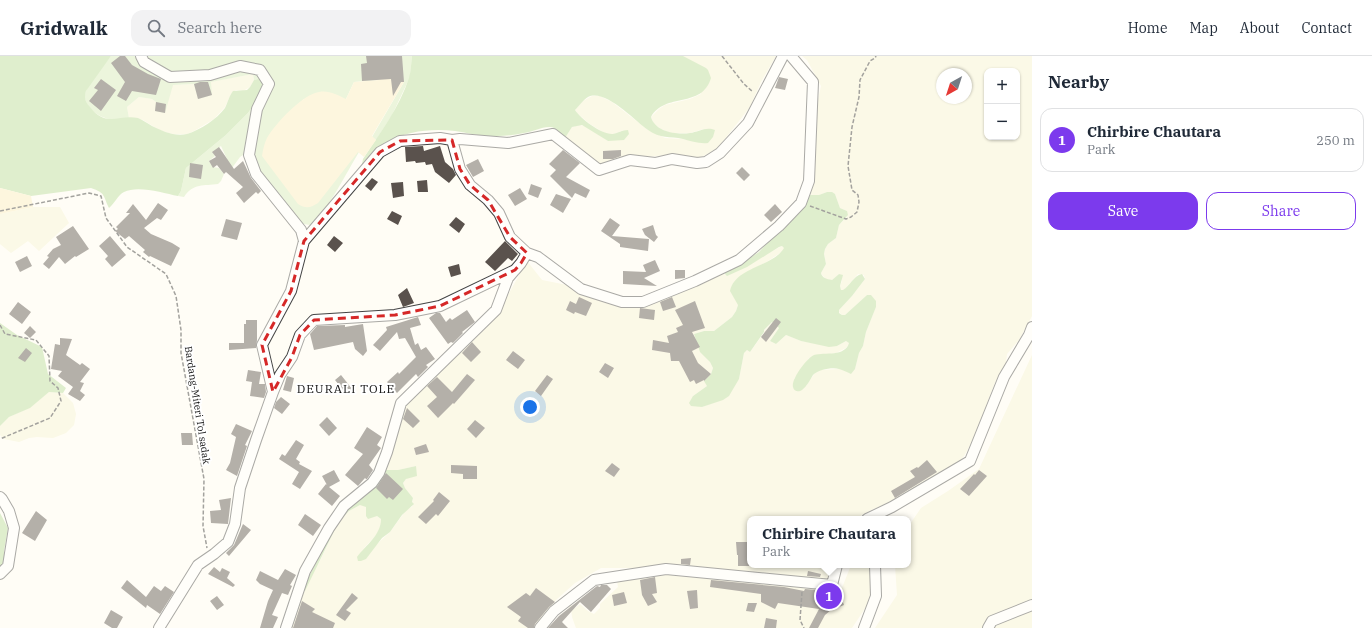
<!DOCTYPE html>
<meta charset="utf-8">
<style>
:root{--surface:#fff;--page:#f2f2f3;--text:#1f2937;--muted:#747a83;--line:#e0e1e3;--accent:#7c3aed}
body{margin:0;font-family:"IBM Plex Serif",serif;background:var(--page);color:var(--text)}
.controls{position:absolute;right:12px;top:12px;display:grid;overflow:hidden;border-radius:8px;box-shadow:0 1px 3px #0004}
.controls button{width:36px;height:36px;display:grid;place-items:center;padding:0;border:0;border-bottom:1px solid var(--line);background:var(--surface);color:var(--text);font:20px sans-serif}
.compass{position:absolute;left:936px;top:12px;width:36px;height:36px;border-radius:50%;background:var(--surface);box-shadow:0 1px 3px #0004;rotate:219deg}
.you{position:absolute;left:530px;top:351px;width:14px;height:14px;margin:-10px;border:3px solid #fff;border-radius:50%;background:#1a73e8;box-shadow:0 0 0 6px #1a73e833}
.badge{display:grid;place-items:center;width:26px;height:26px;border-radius:50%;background:var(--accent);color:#fff;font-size:13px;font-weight:700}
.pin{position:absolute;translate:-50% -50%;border:2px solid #fff;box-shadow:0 1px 4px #0006}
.popup{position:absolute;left:747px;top:460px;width:164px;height:52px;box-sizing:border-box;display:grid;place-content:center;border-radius:8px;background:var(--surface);filter:drop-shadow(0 1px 3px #0005);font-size:13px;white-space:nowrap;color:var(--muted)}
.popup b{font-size:15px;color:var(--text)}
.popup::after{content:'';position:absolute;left:50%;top:100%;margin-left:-8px;border:8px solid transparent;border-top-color:var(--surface)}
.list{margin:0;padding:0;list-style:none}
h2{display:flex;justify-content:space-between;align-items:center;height:52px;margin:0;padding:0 16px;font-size:17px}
h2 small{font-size:13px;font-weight:400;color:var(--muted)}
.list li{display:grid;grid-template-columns:26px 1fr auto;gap:12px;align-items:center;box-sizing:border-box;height:64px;margin:0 8px 8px;padding:0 8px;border:1px solid var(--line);border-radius:12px}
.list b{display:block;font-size:15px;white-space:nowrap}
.list p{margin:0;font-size:13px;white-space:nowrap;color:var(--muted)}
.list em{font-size:13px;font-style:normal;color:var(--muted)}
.actions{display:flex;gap:8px;padding:12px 16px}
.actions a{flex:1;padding:9px 0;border:1px solid var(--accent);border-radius:12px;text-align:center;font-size:14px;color:var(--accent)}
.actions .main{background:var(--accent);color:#fff}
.icon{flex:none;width:22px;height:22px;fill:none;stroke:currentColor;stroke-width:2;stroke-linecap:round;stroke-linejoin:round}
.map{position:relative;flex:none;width:1032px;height:572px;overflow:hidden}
header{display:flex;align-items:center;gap:24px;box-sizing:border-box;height:56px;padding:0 20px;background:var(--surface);border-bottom:1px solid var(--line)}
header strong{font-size:19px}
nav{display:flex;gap:22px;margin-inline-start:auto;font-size:14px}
.search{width:280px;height:36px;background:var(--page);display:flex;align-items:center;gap:10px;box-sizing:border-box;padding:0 14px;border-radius:12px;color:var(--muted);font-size:15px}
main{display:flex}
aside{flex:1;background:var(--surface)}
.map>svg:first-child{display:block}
.farmland{fill:#f6f3d4;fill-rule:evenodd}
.green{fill:#d5ebbd}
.forest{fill:#b9dc9c}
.sand{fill:#fbeec1}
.building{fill:#5a524d}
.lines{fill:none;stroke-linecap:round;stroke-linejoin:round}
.minor-casing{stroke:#444;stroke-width:12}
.path{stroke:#333;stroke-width:1.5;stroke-dasharray:4 2;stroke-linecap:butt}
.minor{stroke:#fff;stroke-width:10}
.marked{fill:none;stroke:#d62828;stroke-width:3;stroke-dasharray:8 5;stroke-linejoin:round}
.labels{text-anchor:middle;stroke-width:4;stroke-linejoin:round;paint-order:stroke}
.street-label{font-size:10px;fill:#111;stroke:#fff}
.quarter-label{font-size:12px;letter-spacing:1px;fill:#111;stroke:#fff}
</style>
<header>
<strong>Gridwalk</strong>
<div class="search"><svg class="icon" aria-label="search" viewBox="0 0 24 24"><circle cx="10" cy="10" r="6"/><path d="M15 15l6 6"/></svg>Search here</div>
<nav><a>Home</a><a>Map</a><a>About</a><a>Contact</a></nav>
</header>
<main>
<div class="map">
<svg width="1032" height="572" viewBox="0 0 1032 572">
<rect width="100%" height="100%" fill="#fffdf5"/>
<path class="farmland" d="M 683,0 L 776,0 L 761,26 L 750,51 L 717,93 L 697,103 L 670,99 L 643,101 L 602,108 L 589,104 L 565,82 L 572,71 L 579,69 L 586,70 L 608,85 L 624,74 L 614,78 L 606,78 L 590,68 L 578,58 L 575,54 L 583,45 L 592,40 L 600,40 L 612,46 L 648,74 L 665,82 L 682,83 L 704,87 L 707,87 L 704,73 L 690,77 L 671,77 L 661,73 L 654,68 L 651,61 L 659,53 L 665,49 L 690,43 L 701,38 Z
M 802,0 L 1032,0 L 1032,260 L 1019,284 L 1007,298 L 1004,321 L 996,324 L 987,347 L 982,368 L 964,400 L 952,415 L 924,433 L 873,453 L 855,463 L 750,463 L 750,509 L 835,509 L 828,526 L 654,512 L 601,512 L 575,527 L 556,544 L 538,572 L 288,572 L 299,541 L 321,503 L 333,477 L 339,465 L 349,455 L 360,449 L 363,449 L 366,451 L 366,460 L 377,460 L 381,463 L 381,470 L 378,477 L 364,492 L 374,491 L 390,476 L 407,453 L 412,451 L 413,448 L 412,447 L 413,442 L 405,432 L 403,427 L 416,410 L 398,414 L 382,414 L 402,352 L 487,271 L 498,257 L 527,205 L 542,224 L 567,229 L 629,248 L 723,216 L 725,219 L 782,190 L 785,192 L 783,195 L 765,207 L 753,213 L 733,240 L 738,246 L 738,249 L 736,255 L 732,261 L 714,275 L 704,275 L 694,278 L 701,296 L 710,306 L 713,312 L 707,330 L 693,340 L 702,351 L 712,347 L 739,323 L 744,297 L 747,294 L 750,296 L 764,277 L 764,275 L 772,266 L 779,272 L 770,285 L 776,288 L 786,279 L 801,285 L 813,287 L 837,290 L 846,285 L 850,287 L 846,292 L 836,297 L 809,302 L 794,323 L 806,330 L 815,317 L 821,314 L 838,313 L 855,313 L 859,297 L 863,290 L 866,276 L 876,251 L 867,239 L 845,259 L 842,259 L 838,255 L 852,240 L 865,223 L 864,219 L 858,218 L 843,235 L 841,234 L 840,230 L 842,225 L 839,218 L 832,224 L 826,223 L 822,219 L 821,217 L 826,208 L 824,198 L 825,193 L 828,188 L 836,182 L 839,169 L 847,161 L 847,155 L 840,152 L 835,138 L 827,136 L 819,139 L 810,139 L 815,115 L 813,87 L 816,53 L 821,30 L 807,4 ZM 987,15 L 1017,15 L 1017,81 L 987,81 ZM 942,18 L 966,18 L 966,42 L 942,42 Z
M 253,18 L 254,24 L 250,31 L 243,35 L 236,34 L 231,38 L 225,51 L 214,63 L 194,75 L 187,78 L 173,78 L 161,75 L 143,64 L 137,62 L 129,62 L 127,51 L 139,41 L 152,43 L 156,46 L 173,29 L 194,28 L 198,42 L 210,26 Z
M 33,151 L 60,151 L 69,167 L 39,195 L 28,185 L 11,197 L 0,188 L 0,158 Z
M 1032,299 L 1032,572 L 875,572 L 897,539 L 895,509 L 908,509 L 908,471 L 921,452 L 948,435 L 979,413 Z
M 49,336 L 63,337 L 73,347 L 76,358 L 74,369 L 66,377 L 53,382 L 37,381 L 29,382 L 19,386 L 4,383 L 0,379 L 0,370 L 9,361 L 29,352 Z
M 851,509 L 871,509 L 874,539 L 852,572 L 576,572 L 572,561 L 571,553 L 565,549 L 567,546 L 575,552 L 580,548 L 588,555 L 594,558 L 600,552 L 600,548 L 618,531 L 617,525 L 665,517 L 829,531 L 828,535 L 831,538 L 834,538 L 842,532 Z"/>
<path class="green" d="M 111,0 L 377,0 L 379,24 L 354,26 L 346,43 L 304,43 L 284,61 L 268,81 L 359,96 C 349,112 324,162 310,169 L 304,168 L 296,164 L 246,97 L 240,101 L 232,112 L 226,105 L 227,103 L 221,90 L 213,96 L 215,100 L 209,105 L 213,111 L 219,112 L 224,118 L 221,125 L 218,128 C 204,130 193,127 184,141 L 178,140 L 181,135 L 186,112 L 226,79 L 248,57 L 257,44 L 258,23 L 254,24 L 253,18 L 211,26 L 212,39 L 198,43 L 194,28 L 173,29 L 165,57 L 155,55 L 156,46 L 152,43 L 139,41 L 127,51 L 129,62 C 123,62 116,64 110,63 C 100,62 83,51 85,39 C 86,29 104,9 111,0 Z
M 390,0 L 412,0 L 410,21 L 392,59 L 376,84 L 372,81 L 404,26 Z"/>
<path class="forest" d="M 0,0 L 111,0 L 86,35 C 84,42 85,46 90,51 C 106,72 119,58 138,62 C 143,64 147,67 152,70 C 162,75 175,81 187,78 C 200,74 217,63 225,52 C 228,46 229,40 233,35 L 247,34 L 250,31 L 254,24 L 258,23 L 261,24 L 263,29 L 257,44 L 248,57 L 226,79 L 186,112 L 181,135 L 178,140 C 163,137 138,129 124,136 C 118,139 115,147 109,152 C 103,140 106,137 91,132 L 31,140 L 0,132 Z
M 412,0 L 683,0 L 706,12 L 708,14 L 711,22 C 702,53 665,36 651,61 C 655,76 677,79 690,77 C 698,76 706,70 715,74 L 713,81 L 708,87 C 699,88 691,85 683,83 C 670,80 660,83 648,74 C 635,65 605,32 588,41 C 583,44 579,50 575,54 C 581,63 602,79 613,78 C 618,77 622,74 628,74 L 629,78 L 624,84 L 608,85 L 582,69 L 572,71 L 565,82 C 561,78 556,72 551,71 C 543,70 532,76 524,77 C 515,79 506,80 497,80 C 482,81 469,77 455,75 C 433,72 406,75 387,86 C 378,91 372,101 366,108 L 362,108 L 363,103 C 380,77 399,52 409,22 C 411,15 411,7 412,0 Z
M 827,136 L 832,136 L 835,138 L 840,152 L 847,155 L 848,159 L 839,169 L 836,182 L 828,188 L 825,193 L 824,198 L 826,208 L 821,217 C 822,222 827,223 832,224 L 839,218 L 843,219 L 840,230 L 841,234 L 843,234 C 850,230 853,220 862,218 L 865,223 L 852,240 L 839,254 L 839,257 L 842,259 L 845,259 L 867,239 L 871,239 L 876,245 L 876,251 L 866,276 L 863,290 L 859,297 L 855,313 L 851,318 C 847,316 843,314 839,313 C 832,311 818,314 813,319 C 810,324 807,330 802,334 C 799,336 794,336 793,331 C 791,323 807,302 814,299 C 825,296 845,301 849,287 L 846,285 L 837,290 L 829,291 L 801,285 L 786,279 L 776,288 L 770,285 L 779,272 L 772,266 L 764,274 L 764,276 L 750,296 L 747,294 L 744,297 L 739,323 L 729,340 L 723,344 L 702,351 L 691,350 L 689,347 L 693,340 L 707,330 L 704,325 L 711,318 L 713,312 L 710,306 L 700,296 L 694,278 L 704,275 L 714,275 L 732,261 L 736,255 L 738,249 L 730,235 C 735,211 773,211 784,192 L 782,190 L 779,191 L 747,211 L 727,220 L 723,216 L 737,210 L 759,196 L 785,167 L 804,149 L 810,139 L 819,139 Z
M 0,267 L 17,279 L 42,291 L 48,318 L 66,332 L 63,337 L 49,336 L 30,352 L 9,361 L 0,370 Z
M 416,410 L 417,420 L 406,423 L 403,427 L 405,432 L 413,442 L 412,446 L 414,448 L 402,459 L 390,476 L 382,482 L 366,503 L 361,505 L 358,505 L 357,501 C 366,489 381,479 381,463 L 377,460 L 368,463 L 366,460 L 366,451 L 360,449 L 349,455 L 339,465 L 305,535 L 302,534 L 340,460 L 382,414 L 398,414 Z
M 0,457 L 8,472 L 4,495 L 5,508 L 0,512 Z"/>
<path class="sand" d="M 377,0 L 404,26 L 372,80 L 376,84 L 364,101 L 358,96 L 318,147 C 310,152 306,153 298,148 L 262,100 C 263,94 264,88 267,82 C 275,68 303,38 319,36 C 329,34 337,39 346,43 L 354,26 L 379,24 Z
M 0,132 L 31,140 L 33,151 L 0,158 Z"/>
<path class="building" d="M 120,0 L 125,0 L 132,9 L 148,18 L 161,23 L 156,39 L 132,35 L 126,45 L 117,40 L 125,26 L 111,7 Z
M 366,0 L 402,0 L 404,26 L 401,26 L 393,40 L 391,23 L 362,25 L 361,8 L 367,7 Z
M 779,21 L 788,23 L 785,34 L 775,32 Z
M 101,23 L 116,34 L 101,55 L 89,45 L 98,34 L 94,32 Z
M 200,26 L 208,26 L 212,39 L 198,43 L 194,28 Z
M 156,46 L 166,48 L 165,57 L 155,55 Z
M 423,90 L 424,95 L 440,90 L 445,106 L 453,113 L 456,119 L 449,127 L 435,116 L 432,108 L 426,109 L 425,106 L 416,107 L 415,105 L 406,106 L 405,91 Z
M 219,91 L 234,113 L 243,105 L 251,122 L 261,135 L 258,138 L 256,136 L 244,147 L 236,137 L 243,131 L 226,116 L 224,118 L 217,109 L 213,112 L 209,105 L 216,101 L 212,96 Z
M 563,94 L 580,107 L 566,121 L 590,134 L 586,142 L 575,137 L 572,142 L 550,120 L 556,114 L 549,108 Z
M 621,94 L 621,100 L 613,103 L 603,103 L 603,95 Z
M 478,103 L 484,115 L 473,121 L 466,109 Z
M 190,107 L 203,109 L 201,123 L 189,121 Z
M 742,111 L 750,119 L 744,125 L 736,117 Z
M 372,122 L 378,126 L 371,135 L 365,130 Z
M 427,124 L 428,136 L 418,136 L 417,125 Z
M 403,126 L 404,140 L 393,142 L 391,127 Z
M 531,128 L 542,132 L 538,142 L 528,138 Z
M 520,132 L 527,143 L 515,150 L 508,139 Z
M 556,138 L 571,143 L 563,157 L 550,149 Z
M 158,147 L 168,154 L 161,164 L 157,162 L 144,172 L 151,178 L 172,187 L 180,192 L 171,210 L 150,200 L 149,201 L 143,196 L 145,194 L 129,180 L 125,183 L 115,175 L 118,173 L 116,171 L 130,157 L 126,157 L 133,148 L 146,164 Z
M 775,148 L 782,156 L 771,166 L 764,159 Z
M 392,155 L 402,160 L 398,169 L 387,163 Z
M 456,161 L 465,168 L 459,177 L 449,169 Z
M 610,162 L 620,169 L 612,180 L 649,183 L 648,195 L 620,191 L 620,188 L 601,175 Z
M 226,163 L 242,167 L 237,184 L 221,180 Z
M 653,169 L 656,179 L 658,181 L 654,186 L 645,179 L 642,173 Z
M 73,170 L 89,193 L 76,201 L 75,200 L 65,208 L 59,201 L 49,213 L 43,208 L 49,201 L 47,200 L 53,193 L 61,189 L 56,181 Z
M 110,180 L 126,199 L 112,211 L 105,203 L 108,200 L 99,190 Z
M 334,180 L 343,187 L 335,196 L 327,189 Z
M 505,185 L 518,198 L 512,205 L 508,202 L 495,215 L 485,206 Z
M 27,200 L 32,210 L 20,216 L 15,206 Z
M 655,204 L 660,215 L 644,222 L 657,230 L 623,228 L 623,215 L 646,216 L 643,209 Z
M 459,208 L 461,218 L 451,221 L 448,211 Z
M 675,214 L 685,214 L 685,222 L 675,223 Z
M 407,232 L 414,247 L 403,251 L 398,239 Z
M 579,241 L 592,247 L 586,260 L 575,256 L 574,258 L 566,254 L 570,245 L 576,248 Z
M 672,241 L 676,251 L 663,255 L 660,246 Z
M 695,245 L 705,272 L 692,276 L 700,291 L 692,295 L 698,307 L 711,318 L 704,325 L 704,324 L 696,328 L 694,324 L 690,326 L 679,305 L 671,305 L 670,297 L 652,294 L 653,284 L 669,287 L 667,280 L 678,276 L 676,272 L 683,269 L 675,254 Z
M 18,246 L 31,256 L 22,268 L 9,258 Z
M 640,252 L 655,254 L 654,264 L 639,262 Z
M 467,254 L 475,266 L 462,276 L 463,277 L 453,287 L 451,286 L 448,288 L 429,262 L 436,257 L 440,257 L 446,266 L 450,262 L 452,264 Z
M 418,261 L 421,269 L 410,272 L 415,289 L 418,287 L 421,294 L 426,291 L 435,303 L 426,309 L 428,311 L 418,321 L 416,318 L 397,337 L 387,326 L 398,316 L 399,318 L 416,301 L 405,282 L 399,283 L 397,276 L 380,295 L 373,289 L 387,274 L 386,271 Z
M 776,262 L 781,266 L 766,286 L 761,281 Z
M 246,264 L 257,264 L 257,284 L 256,292 L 229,294 L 229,287 L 244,287 L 244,268 L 246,268 Z
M 363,268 L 367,295 L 363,300 L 355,293 L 353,286 L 314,294 L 310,278 L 317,270 L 345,269 L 345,271 Z
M 30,270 L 36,276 L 30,282 L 24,277 Z
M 60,282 L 72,283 L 66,299 L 80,309 L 82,307 L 90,313 L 80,326 L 84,327 L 80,335 L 85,339 L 80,345 L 68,338 L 73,331 L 58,320 L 62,315 L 51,313 L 55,288 L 60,289 Z
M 472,286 L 481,296 L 471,306 L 462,297 Z
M 26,292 L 32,297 L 25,306 L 18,302 Z
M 513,295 L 525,304 L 518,313 L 506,304 Z
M 605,307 L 614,312 L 608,322 L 599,316 Z
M 248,314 L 261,316 L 259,328 L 265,328 L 266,336 L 264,342 L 250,340 L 252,326 L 246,325 Z
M 467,318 L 475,324 L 454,348 L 453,347 L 438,362 L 427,350 L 437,341 L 427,330 L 437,321 L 452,336 Z
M 341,319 L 353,334 L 347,339 L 335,324 Z
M 547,319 L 553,323 L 541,340 L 535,335 Z
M 287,320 L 294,322 L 291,336 L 283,334 Z
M 281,341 L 290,348 L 282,358 L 274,352 L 276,346 Z
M 407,352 L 420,365 L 413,372 L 403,363 Z
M 327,361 L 337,372 L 329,380 L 319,369 Z
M 475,364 L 485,372 L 476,382 L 467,373 Z
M 236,368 L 252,375 L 245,389 L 247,390 L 237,420 L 226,414 L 230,407 L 236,381 L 231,378 Z
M 367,371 L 382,381 L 377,389 L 381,392 L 369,409 L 373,414 L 367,423 L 366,423 L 365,422 L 358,430 L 345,419 L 363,398 L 354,392 Z
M 181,377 L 192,377 L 193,389 L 182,389 Z
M 296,384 L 304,389 L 296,403 L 300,406 L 299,408 L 312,415 L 300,433 L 292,428 L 299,416 L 279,403 L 282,398 L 285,400 Z
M 426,388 L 429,396 L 416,399 L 414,392 Z
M 927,404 L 937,416 L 895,442 L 891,435 L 915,421 L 910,415 L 917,411 L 918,412 Z
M 612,407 L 620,413 L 614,421 L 605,415 Z
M 451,409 L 477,410 L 477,423 L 463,423 L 463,418 L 451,417 Z
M 334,414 L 340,425 L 329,431 L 340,440 L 332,450 L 318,438 L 326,428 L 327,429 L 322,420 Z
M 979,414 L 987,420 L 969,440 L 960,433 L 974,418 L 975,419 Z
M 386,417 L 403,433 L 393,444 L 389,441 L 387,443 L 376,432 Z
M 439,436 L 450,445 L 438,460 L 436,458 L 426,468 L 418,461 L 434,445 L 433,444 Z
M 231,442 L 228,468 L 211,467 L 210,455 L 221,454 L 219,444 Z
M 36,455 L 47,464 L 35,485 L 22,477 Z
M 305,458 L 321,469 L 313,480 L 298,469 Z
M 243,468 L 251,474 L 229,500 L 226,497 L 234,489 Z
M 736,486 L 750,486 L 750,510 L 738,510 L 738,499 L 737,499 Z
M 691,502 L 690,509 L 681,508 L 681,503 Z
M 214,511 L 220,516 L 222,512 L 230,516 L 227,522 L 235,529 L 233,531 L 208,518 Z
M 285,513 L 296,519 L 290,529 L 292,530 L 288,539 L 282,537 L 272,559 L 278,561 L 273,572 L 260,572 L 268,545 L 273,534 L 260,528 L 256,524 L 260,515 L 278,524 Z
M 808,515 L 821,518 L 820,521 L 807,520 Z
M 655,521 L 657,537 L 652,538 L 657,546 L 648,550 L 642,539 L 640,524 Z
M 127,524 L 146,541 L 154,530 L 161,535 L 165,530 L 174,536 L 160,558 L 147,549 L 146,552 L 121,532 Z
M 711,524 L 784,531 L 804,535 L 805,533 L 818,534 L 822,535 L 819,546 L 840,538 L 844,549 L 831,554 L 825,559 L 818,572 L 809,572 L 819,553 L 778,547 L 775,553 L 761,546 L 761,538 L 710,531 Z
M 601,529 L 607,529 L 611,533 L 591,556 L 580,546 L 562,566 L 568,572 L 548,572 L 559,560 L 597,530 L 600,531 Z
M 536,532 L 555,546 L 549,551 L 535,568 L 534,572 L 528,572 L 518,565 L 521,561 L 507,551 L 526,537 L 530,540 Z
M 697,534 L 698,552 L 690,553 L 687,535 Z
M 624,536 L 627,547 L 614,550 L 612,539 Z
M 352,537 L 358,542 L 346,554 L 351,557 L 345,565 L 336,559 Z
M 217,540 L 224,549 L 217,554 L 210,545 Z
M 302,545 L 315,553 L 312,556 L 335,567 L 333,572 L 293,572 Z
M 748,547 L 757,547 L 754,556 L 746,555 Z
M 111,554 L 123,561 L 117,572 L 112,572 L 104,567 Z
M 766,562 L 777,564 L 776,572 L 764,572 Z"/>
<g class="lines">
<g class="minor-casing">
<path id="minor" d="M 141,0 L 144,6 L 170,21 L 210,19 L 240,10 L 260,14 L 269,28 L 257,53 L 249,99 L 256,118 L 301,174 L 304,185
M 452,84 L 460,113 L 470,129 L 488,144 L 499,157 L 510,181 L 527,197
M 273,336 L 262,289 L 291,235 L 304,185 L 380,96 L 400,85 L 440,82 L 452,84 L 460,83 L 508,87 L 553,78 L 599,114 L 630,104 L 655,107 L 672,103 L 697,107 L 706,106 L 720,97 L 748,67 L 783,0
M 0,441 L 2,443 L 9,455 L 14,472 L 8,510 L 0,518
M 867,463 L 892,451 L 970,405 L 1004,321 L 1029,279 L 1032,271
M 159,572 L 198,509 L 214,498 L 228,486 L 235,468 L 240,432 L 256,384 L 273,336 L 280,319 L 292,301 L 300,279 L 314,264 L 395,259 L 440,250 L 515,214 L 521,207 L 527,197 L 538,201 L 581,233 L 622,246 L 643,246 L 695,225 L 739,204 L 779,170 L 801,147 L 809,125 L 813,26 L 791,0
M 286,572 L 305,515 L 329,472 L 344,450 L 372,427 L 379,417 L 387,396 L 401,347 L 496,254 L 508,222 L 514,215
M 540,572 L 554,555 L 594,524 L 666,513 L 832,529 L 837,509
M 864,572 L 876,540 L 875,509
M 988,572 L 992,565 L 1032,549"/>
</g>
<path class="path" d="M 722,0 L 744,28 L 753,36
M 810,150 L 846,163 L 851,161 L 857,156 L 859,146 L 858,139 L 852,134 L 848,110 L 852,71 L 859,41 L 860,24 L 870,5 L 875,2 L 876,0
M 0,155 L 89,137 L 101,140 L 106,162 L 127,191 L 166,218 L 176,240 L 181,274 L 181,297 L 204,423 L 203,470 L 207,492
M 0,269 L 5,278 L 36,284 L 49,300 L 50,325 L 58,332 L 61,345 L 50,362 L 0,383
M 802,536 L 800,564 L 804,572"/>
<use href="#minor" class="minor"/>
</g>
<path d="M0 0H1032V572H0ZM 452,84 L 460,113 L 470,129 L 488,144 L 510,181 L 527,197 L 521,207 L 515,214 L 440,250 L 395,259 L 314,264 L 300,279 L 292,301 L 273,336 L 262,289 L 291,235 L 304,185 L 380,96 L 400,85 Z" fill="#fffdf5" fill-opacity=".55" fill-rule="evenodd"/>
<path class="marked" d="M 452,84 L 460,113 L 470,129 L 488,144 L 510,181 L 527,197 L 521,207 L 515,214 L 440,250 L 395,259 L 314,264 L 300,279 L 292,301 L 273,336 L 262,289 L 291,235 L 304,185 L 380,96 L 400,85 Z"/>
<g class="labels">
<g class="street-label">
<text transform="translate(198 349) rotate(81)" y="4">Bardang-Miteri Tol sadak</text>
</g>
<g class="quarter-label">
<text x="346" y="337">DEURALI TOLE</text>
</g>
</g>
</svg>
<div class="controls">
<button>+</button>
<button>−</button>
</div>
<svg class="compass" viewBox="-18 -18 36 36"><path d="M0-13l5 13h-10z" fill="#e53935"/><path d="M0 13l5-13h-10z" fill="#747a83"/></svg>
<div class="you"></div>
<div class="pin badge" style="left:829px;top:540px">1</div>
<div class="popup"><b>Chirbire Chautara</b>Park</div>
</div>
<aside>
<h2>Nearby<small></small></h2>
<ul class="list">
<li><span class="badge">1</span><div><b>Chirbire Chautara</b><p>Park</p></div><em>250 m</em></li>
</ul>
<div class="actions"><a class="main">Save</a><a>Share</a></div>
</aside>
</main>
